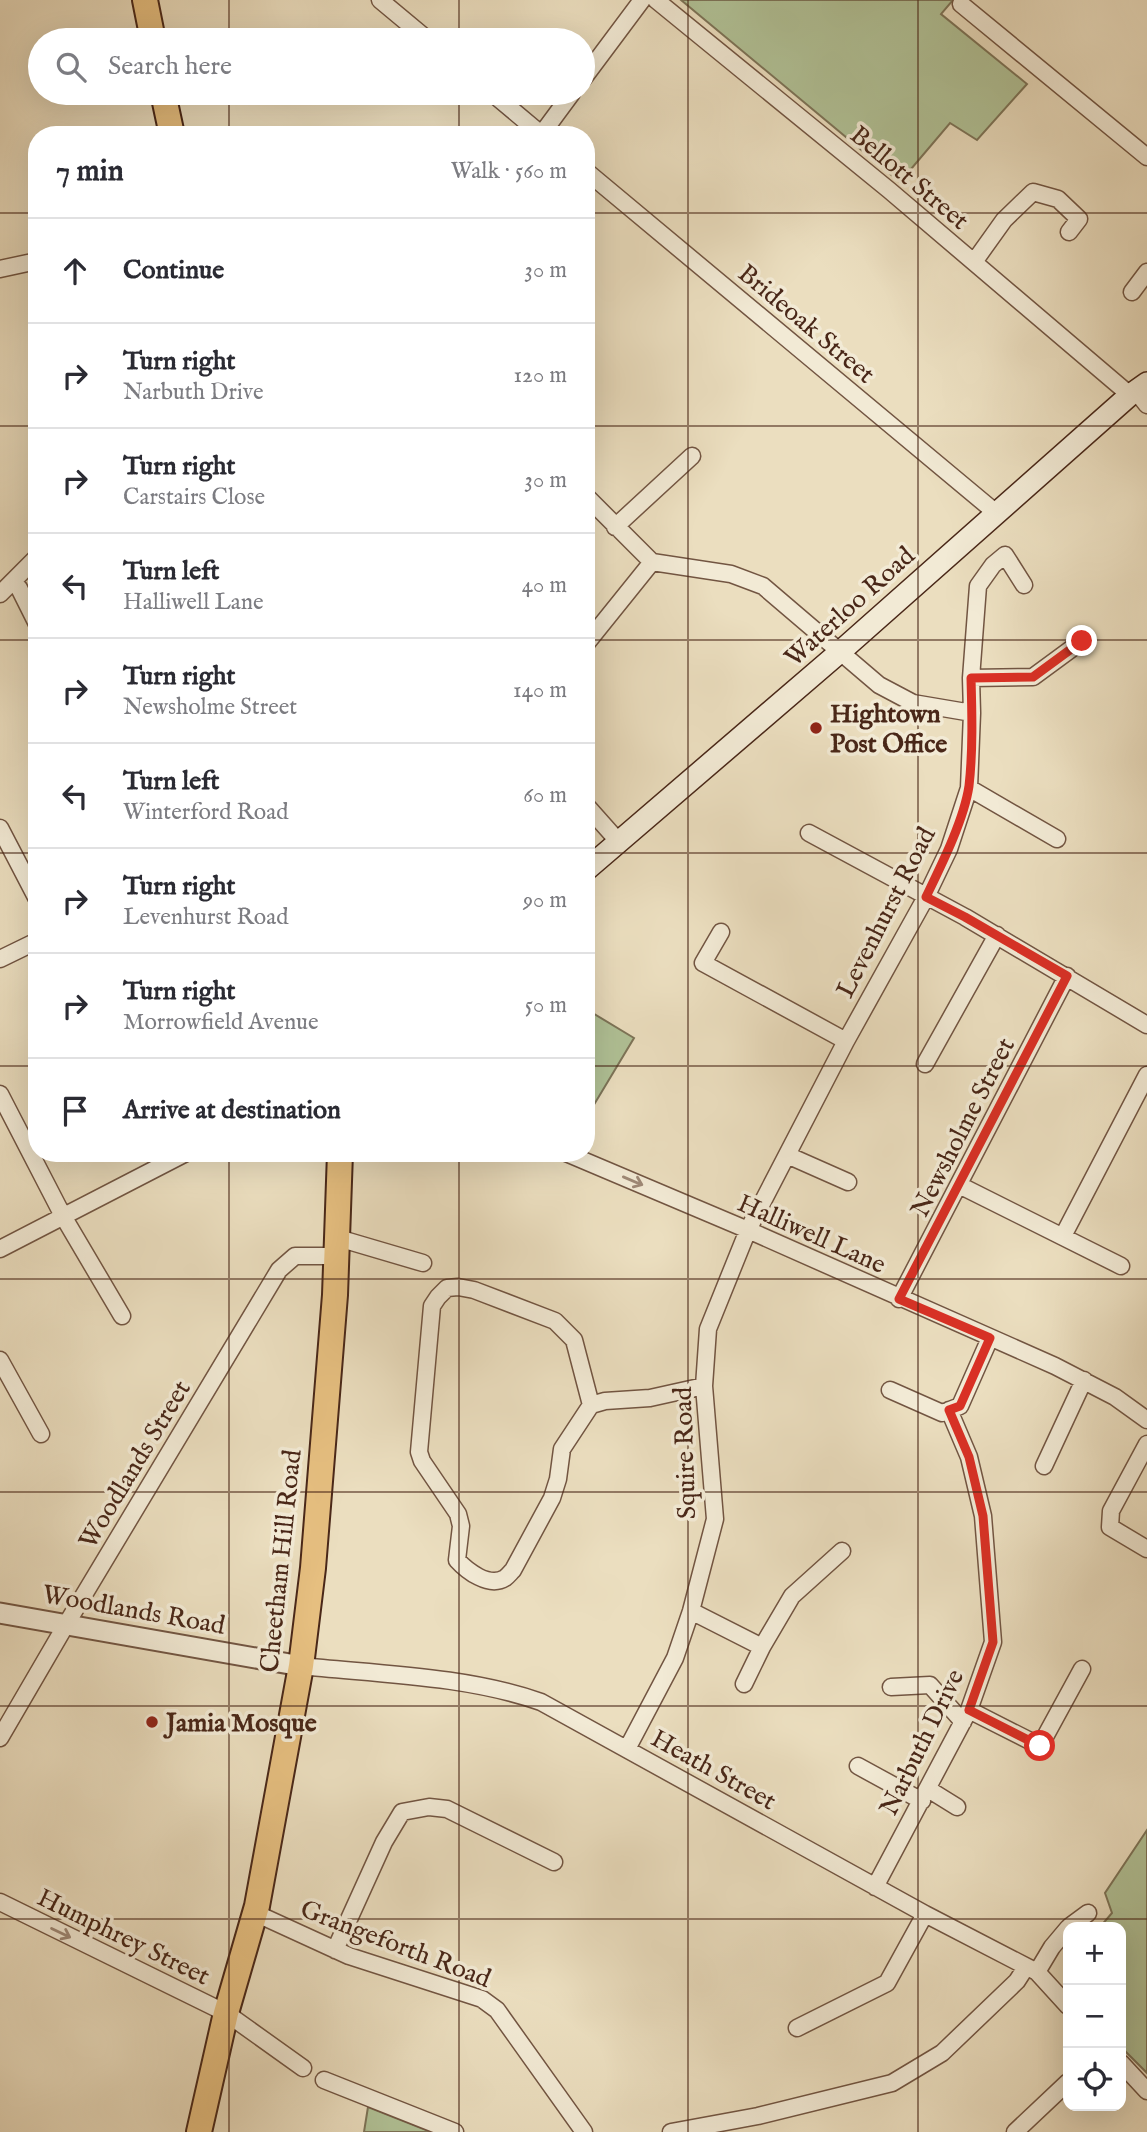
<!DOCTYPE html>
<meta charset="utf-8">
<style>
:root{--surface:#fff;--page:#f2f2f3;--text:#2b2b33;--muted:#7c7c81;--line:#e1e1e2}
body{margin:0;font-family:"IM FELL English",serif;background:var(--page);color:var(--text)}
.controls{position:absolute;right:21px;bottom:21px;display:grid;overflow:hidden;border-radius:14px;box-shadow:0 7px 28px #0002}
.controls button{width:63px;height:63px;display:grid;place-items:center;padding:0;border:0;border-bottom:2px solid var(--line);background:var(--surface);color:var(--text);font:35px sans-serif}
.stop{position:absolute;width:21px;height:21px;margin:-16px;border:5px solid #d93025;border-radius:50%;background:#fff}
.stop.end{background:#d93025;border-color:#fff;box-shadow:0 2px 7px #0008}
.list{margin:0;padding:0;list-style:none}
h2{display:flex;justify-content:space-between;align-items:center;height:91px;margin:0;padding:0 28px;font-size:30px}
h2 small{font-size:23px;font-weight:400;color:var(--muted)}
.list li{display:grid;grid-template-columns:46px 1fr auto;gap:21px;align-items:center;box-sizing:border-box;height:105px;padding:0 28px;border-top:2px solid var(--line)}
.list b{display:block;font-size:26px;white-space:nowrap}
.list p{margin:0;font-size:23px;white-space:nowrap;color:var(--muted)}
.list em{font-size:23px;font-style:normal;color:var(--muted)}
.icon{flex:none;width:38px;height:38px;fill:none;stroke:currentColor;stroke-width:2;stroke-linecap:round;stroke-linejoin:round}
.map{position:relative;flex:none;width:1147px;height:2132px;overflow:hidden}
.search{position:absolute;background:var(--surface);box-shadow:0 7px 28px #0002;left:28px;top:28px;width:567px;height:77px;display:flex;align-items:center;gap:18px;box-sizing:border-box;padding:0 24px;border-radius:38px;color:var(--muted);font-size:26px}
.panel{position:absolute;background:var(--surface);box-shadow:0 7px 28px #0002;left:28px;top:126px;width:567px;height:1036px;border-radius:28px}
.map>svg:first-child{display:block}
.green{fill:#b1c297;stroke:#7d7458;stroke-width:2}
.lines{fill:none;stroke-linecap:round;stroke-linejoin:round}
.minor-casing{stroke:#725542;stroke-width:19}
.tertiary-casing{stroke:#725542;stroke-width:23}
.secondary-casing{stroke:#492718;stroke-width:24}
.trunk-casing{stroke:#492718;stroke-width:28}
.minor{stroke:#f2ead5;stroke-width:16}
.tertiary{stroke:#f2ead5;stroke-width:19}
.secondary{stroke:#f2ead5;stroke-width:21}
.trunk{stroke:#e6bf80;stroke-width:24}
.oneway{stroke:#9e8876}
.route{stroke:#d93025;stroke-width:9}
.grid{fill:none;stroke:#492718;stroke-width:2;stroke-opacity:0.55}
.poi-dot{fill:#8f2418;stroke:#f2ead5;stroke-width:2.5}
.labels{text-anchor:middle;stroke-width:7;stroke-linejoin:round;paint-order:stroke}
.street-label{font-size:26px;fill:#492718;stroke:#f2ead5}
.poi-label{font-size:26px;font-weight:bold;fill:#492718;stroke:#f2ead5;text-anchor:start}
</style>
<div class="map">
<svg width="1147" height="2132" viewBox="0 0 1147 2132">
<rect width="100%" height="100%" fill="#ebdebf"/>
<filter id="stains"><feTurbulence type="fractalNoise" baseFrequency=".00286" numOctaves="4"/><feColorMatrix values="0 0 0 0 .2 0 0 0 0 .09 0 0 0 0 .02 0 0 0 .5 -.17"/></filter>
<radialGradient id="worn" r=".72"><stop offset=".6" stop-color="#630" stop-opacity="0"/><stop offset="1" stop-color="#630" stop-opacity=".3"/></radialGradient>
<path class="green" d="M 681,0 L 953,0 L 941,14 L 1027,84 L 977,140 L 950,123 L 900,182 Z
M 586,1009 L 634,1038 L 586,1118 Z
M 1147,1830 L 1147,2073 L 1121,2047 L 1121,1927 L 1100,1927 L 1112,1913 L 1105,1893 Z
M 368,2107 L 431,2132 L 364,2132 Z"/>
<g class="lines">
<g class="minor-casing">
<path id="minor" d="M 380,0 L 428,40
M 656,0 L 889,190 L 1130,395
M 961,4 L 1147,157
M 583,79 L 642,0
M 492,93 L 542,135
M 541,135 L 572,93
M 586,171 L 995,512
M 974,262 L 1004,220 L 1033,192 L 1058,199 L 1079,219 L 1069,232
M 0,269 L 37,261
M 1132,292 L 1147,272
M 1136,391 L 1147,405
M 586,496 L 652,562 L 731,574 L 763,586 L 879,685 L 913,703 L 972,713
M 615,527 L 692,456
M 12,582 L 19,588 L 37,624
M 0,594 L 37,557
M 586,644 L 652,562
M 971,678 L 1033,677 L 1082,641
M 969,788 L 1057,839
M 586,805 L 618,841
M 0,828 L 37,899
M 809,833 L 965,917 L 1147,1025
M 721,932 L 703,963 L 846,1041
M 0,959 L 37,941
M 925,1064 L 997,935
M 0,1094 L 63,1216 L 122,1316
M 566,1153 L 748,1230 L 1055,1366 L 1115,1397 L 1147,1420
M 787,1155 L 848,1182
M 959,1185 L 1121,1266
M 1063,1236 L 1147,1075
M 338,1238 L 423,1263
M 0,1249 L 186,1153
M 899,1299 L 1067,976
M 0,1360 L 41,1434
M 890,1390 L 942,1413 L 960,1406 L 990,1338
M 591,1405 L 574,1340 L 555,1321 L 474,1290 L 458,1287 L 447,1288 L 438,1297 L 432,1306 L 419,1452 L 422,1461 L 458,1514 L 461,1526 L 457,1560 C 467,1571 489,1588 505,1578 C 508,1576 510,1573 513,1570 L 552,1498 L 558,1479 L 562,1449 L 591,1405 L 605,1401 L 650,1398 L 704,1386
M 1147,1444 L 1111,1511 L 1110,1527 L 1147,1549
M 1044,1466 L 1084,1380
M 691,1611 L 762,1647
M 301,1666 C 378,1674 468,1676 541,1702 L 925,1914 L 1037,1972 L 1068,2006
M 744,1684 L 762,1647 L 792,1596 L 842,1551
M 891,1687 L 930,1685 L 963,1722
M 969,1710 L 1040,1746 L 1082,1669
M 0,1738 L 67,1623 L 279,1270 L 295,1256 L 338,1256
M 627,1749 L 675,1658 L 691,1611 L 715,1519 L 704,1386 L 708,1329 L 748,1230 L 846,1041 L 926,897 L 949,849 L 969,788 L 972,713 L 971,678 L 978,586 L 993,565 L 1005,555 L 1024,585
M 858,1766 L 922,1801
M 928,1789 L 957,1807
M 875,1887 L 969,1710 L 993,1642 L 983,1516 L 969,1457 L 949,1410
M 0,1902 L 226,2013 L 303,2068
M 255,1913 L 349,1956 L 482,1999 L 497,2010 L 584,2132
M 1069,1927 L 1088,1913
M 335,1950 L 384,1842 L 402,1812 L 429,1807 L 447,1809 L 554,1862
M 1037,1972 L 1052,1947 L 1068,1928
M 797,2028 L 887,1983 L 925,1914
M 1121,2063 L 1147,2091
M 324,2080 L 455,2132
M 671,2132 L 758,2116 L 892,2083 L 942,2053 L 1017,1981 L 1026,1967
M 1015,2132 L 1068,2082"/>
</g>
<g class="tertiary-casing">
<path id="tertiary" d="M 0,1613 L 301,1666"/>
</g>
<g class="secondary-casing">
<path id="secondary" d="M 586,870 L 841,651 L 1130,395 L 1147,383"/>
</g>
<g class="trunk-casing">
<path id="trunk" d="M 145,0 L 153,40
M 163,93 L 172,135
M 199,2132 L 226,2013 L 257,1906 L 301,1666 L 313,1568 L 335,1295 L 340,1153"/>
</g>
<use href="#minor" class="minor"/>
<use href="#tertiary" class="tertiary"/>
<use href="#secondary" class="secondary"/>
<use href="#trunk" class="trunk"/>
</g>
<defs><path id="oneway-shaft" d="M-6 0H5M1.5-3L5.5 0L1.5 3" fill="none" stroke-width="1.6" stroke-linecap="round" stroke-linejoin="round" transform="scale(1.75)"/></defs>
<g class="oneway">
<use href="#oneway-shaft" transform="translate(633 1181) rotate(23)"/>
<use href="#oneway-shaft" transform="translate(61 1933) rotate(26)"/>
</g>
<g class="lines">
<path class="route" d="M 1040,1746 L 969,1710 L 993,1642 L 983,1516 L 969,1457 L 949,1410 L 960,1406 L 990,1338 L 899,1299 L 1067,976 L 965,917 L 926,897 C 941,866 964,820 969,786 C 973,751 972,713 971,678 L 1033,677 L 1082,641"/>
</g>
<path class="grid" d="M 229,0 L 229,40M 459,0 L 459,40M 688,0 L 688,2132M 918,0 L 918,2132M 229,93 L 229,135M 459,93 L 459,135M 0,213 L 37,213M 586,213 L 1147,213M 0,426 L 37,426M 586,426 L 1147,426M 0,640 L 37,640M 586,640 L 1147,640M 0,853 L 37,853M 586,853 L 1147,853M 0,1066 L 37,1066M 586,1066 L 1147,1066M 229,1153 L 229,2132M 459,1153 L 459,2132M 0,1279 L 1147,1279M 0,1492 L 1147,1492M 0,1706 L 1147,1706M 0,1919 L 1147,1919"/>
<g class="poi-dot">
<circle cx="816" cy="728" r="7"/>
<circle cx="152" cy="1722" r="7"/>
</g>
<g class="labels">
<g class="street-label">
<text transform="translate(910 177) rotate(40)" y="9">Bellott Street</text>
<text transform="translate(807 323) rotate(40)" y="9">Brideoak Street</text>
<text transform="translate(849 606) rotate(-42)" y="9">Waterloo Road</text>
<text transform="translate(885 912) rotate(-63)" y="9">Levenhurst Road</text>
<text transform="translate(962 1127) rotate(-63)" y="9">Newsholme Street</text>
<text transform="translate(812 1233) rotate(24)" y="9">Halliwell Lane</text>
<text transform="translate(684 1453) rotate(-92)" y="9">Squire Road</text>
<text transform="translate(134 1464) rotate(-59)" y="9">Woodlands Street</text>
<text transform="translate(280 1561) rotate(-84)" y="9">Cheetham Hill Road</text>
<text transform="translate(134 1609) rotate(10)" y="9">Woodlands Road</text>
<text transform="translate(921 1742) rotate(-64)" y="9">Narbuth Drive</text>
<text transform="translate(714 1769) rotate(29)" y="9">Heath Street</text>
<text transform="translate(124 1936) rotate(26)" y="9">Humphrey Street</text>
<text transform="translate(396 1943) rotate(21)" y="9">Grangeforth Road</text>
</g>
<g class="poi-label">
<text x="830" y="722">Hightown<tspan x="830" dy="30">Post Office</tspan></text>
<text x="166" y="1731">Jamia Mosque</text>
</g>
</g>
<rect width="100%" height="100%" filter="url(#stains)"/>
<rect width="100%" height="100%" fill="url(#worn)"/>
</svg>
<div class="controls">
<button>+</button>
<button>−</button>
<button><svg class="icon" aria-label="locate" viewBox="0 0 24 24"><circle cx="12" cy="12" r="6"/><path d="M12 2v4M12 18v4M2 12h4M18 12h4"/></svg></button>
</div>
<div class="stop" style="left:1040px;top:1746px"></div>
<div class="stop end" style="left:1082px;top:641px"></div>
<div class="search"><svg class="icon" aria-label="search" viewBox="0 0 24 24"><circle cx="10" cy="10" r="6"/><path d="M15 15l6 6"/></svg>Search here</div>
<section class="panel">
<h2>7 min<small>Walk · 560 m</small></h2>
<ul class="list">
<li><svg class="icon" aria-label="ahead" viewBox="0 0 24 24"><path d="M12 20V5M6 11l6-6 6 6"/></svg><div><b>Continue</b></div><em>30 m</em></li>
<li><svg class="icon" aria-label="right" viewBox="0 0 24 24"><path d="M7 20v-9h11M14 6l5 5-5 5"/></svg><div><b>Turn right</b><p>Narbuth Drive</p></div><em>120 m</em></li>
<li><svg class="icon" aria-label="right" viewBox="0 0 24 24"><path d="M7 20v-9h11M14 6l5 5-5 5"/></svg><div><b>Turn right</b><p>Carstairs Close</p></div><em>30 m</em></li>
<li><svg class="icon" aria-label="left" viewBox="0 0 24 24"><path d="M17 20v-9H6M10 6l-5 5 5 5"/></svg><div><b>Turn left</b><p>Halliwell Lane</p></div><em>40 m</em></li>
<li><svg class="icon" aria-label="right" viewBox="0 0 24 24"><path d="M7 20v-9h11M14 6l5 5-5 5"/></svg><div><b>Turn right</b><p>Newsholme Street</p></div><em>140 m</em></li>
<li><svg class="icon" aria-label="left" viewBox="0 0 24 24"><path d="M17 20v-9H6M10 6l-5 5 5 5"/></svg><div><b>Turn left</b><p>Winterford Road</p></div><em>60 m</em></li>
<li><svg class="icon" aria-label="right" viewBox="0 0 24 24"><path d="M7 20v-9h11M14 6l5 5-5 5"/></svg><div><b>Turn right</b><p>Levenhurst Road</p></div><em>90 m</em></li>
<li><svg class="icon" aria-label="right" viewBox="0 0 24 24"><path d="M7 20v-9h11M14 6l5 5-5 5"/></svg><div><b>Turn right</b><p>Morrowfield Avenue</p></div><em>50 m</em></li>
<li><svg class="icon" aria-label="arrive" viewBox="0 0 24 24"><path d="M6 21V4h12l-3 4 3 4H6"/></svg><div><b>Arrive at destination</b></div></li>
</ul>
</section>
</div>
